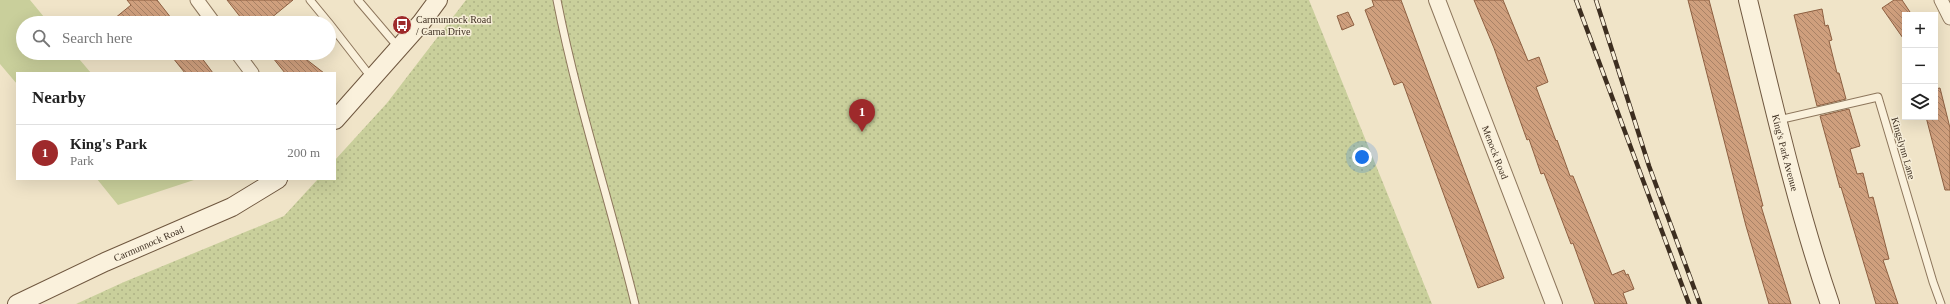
<!DOCTYPE html>
<meta charset="utf-8">
<style>
:root{--surface:#fff;--page:#f6f6f6;--text:#222;--muted:#767676;--line:#e0e0e0;--accent:#9e2a2b}
body{margin:0;font-family:Georgia,serif;background:var(--page);color:var(--text)}
.controls{position:absolute;right:12px;top:12px;display:grid;overflow:hidden;border-radius:0px;box-shadow:0 4px 16px #0002}
.controls button{width:36px;height:36px;display:grid;place-items:center;padding:0;border:0;border-bottom:1px solid var(--line);background:var(--surface);color:var(--text);font:20px sans-serif}
.you{position:absolute;left:1362px;top:157px;width:14px;height:14px;margin:-10px;border:3px solid #fff;border-radius:50%;background:#1a73e8;box-shadow:0 0 0 6px #1a73e833}
.badge{display:grid;place-items:center;width:26px;height:26px;border-radius:50%;background:var(--accent);color:#fff;font-size:13px;font-weight:700}
.pin{position:absolute;translate:-50% -33px;filter:drop-shadow(0 1px 2px #0008)}
.pin::after{content:'';position:absolute;top:21px;width:14px;height:12px;background:inherit;clip-path:polygon(0 0,100% 0,50% 100%)}
.list{margin:0;padding:0;list-style:none}
h2{display:flex;justify-content:space-between;align-items:center;height:52px;margin:0;padding:0 16px;font-size:17px}
h2 small{font-size:13px;font-weight:400;color:var(--muted)}
.list li{display:grid;grid-template-columns:26px 1fr auto;gap:12px;align-items:center;box-sizing:border-box;height:56px;padding:0 16px;border-top:1px solid var(--line)}
.list b{display:block;font-size:15px;white-space:nowrap}
.list p{margin:0;font-size:13px;white-space:nowrap;color:var(--muted)}
.list em{font-size:13px;font-style:normal;color:var(--muted)}
.icon{flex:none;width:22px;height:22px;fill:none;stroke:currentColor;stroke-width:2;stroke-linecap:round;stroke-linejoin:round}
.map{position:relative;flex:none;width:1950px;height:304px;overflow:hidden}
.search{position:absolute;background:var(--surface);box-shadow:0 4px 16px #0002;left:16px;top:16px;width:320px;height:44px;display:flex;align-items:center;gap:10px;box-sizing:border-box;padding:0 14px;border-radius:22px;color:var(--muted);font-size:15px}
.panel{position:absolute;background:var(--surface);box-shadow:0 4px 16px #0002;left:16px;top:72px;width:320px;height:108px;border-radius:0px}
.map>svg:first-child{display:block}
.park{fill:url(#park-dots)}
.garden{fill:#c9cf9b}
.building{fill:url(#building-back-hatch);stroke:#8d5f41}
.lines{fill:none;stroke-linecap:round;stroke-linejoin:round}
.service-casing{stroke:#8d765c;stroke-width:9}
.minor-casing{stroke:#8d765c;stroke-width:15}
.tertiary-casing{stroke:#8d765c;stroke-width:18}
.secondary-casing{stroke:#6f573f;stroke-width:20}
.service{stroke:#faf1dc;stroke-width:7}
.minor{stroke:#faf1dc;stroke-width:13}
.tertiary{stroke:#faf1dc;stroke-width:16}
.secondary{stroke:#faf1dc;stroke-width:18}
.rail-casing{stroke:#3d2e20;stroke-width:4.5}
.rail{stroke:#f7eed8;stroke-width:3;stroke-dasharray:9;stroke-linecap:butt}
.labels{text-anchor:middle;stroke-width:3;stroke-linejoin:round;paint-order:stroke}
.poi-label{font-size:10px;fill:#3d2e20;stroke:#f7eed8;text-anchor:start}
.street-label{font-size:10px;fill:#3d2e20;stroke:#f7eed8}
</style>
<div class="map">
<svg width="1950" height="304" viewBox="0 0 1950 304">
<defs>
<pattern id="park-dots" width="8" height="8" patternUnits="userSpaceOnUse"><rect width="8" height="8" fill="#c9cf9b"/><path d="M2 2h.1M6 6h.1" fill="none" stroke="#aeb285" stroke-width="1.8" stroke-linecap="round"/></pattern>
<pattern id="building-back-hatch" width="6" height="6" patternUnits="userSpaceOnUse"><rect width="6" height="6" fill="#cf9f7d"/><path d="M-1 5l2 2M0 0l6 6M5-1l2 2" fill="none" stroke="#a98266"/></pattern>
</defs>
<rect width="100%" height="100%" fill="#f0e4c8"/>
<path class="park" d="M 466,0 L 1309,0 L 1432,304 L 76,304 L 124,282 L 284,216 L 318,179 L 335,179 L 335,160 L 387,103 Z"/>
<path class="garden" d="M 0,0 L 30,0 L 49,23 L 23,23 L 23,53 L 74,53 L 91,73 L 17,73 L 17,84 L 0,64 Z
M 97,179 L 197,179 L 118,205 Z"/>
<path class="building" d="M 127,0 L 157,0 L 175,23 L 109,23 L 131,5 Z
M 227,0 L 293,0 L 265,23 L 245,23 Z
M 1372,0 L 1401,0 L 1504,278 L 1478,288 L 1403,83 L 1402,82 L 1394,85 L 1365,10 L 1374,6 Z
M 1474,0 L 1503,0 L 1528,61 L 1539,57 L 1548,82 L 1536,87 L 1556,141 L 1557,140 L 1570,176 L 1573,176 L 1612,275 L 1624,270 L 1626,275 L 1628,274 L 1634,289 L 1623,293 L 1627,304 L 1595,304 L 1573,243 L 1571,244 L 1544,173 L 1541,174 L 1529,139 L 1527,140 L 1494,48 Z
M 1688,0 L 1709,0 L 1763,206 L 1761,206 L 1791,304 L 1769,304 L 1746,226 Z
M 1894,0 L 1902,0 L 1912,15 L 1905,15 L 1905,41 L 1882,8 Z
M 1822,9 L 1825,26 L 1828,25 L 1832,40 L 1829,41 L 1837,73 L 1839,73 L 1846,99 L 1817,106 L 1794,15 Z
M 1348,12 L 1354,25 L 1342,30 L 1337,16 Z
M 169,53 L 198,53 L 213,73 L 185,73 Z
M 269,53 L 298,53 L 324,73 L 285,73 Z
M 1940,88 L 1950,128 L 1950,190 L 1945,190 L 1926,117 L 1935,117 L 1935,89 Z
M 1849,109 L 1860,146 L 1850,149 L 1857,174 L 1863,173 L 1869,198 L 1873,197 L 1889,259 L 1883,260 L 1898,304 L 1876,304 L 1841,187 L 1840,188 L 1820,116 Z"/>
<g class="lines">
<g class="service-casing">
<path id="service" d="M 310,0 L 329,23
M 358,0 L 398,47
M 557,0 C 577,103 610,202 635,304
M 329,23 L 371,77
M 1778,120 L 1878,97 L 1933,282 L 1941,304"/>
</g>
<g class="minor-casing">
<path id="minor" d="M 197,0 L 214,23
M 1941,0 L 1950,18
M 237,53 L 252,73"/>
</g>
<g class="tertiary-casing">
<g id="tertiary">
<path id="s1" d="M 1437,0 L 1554,304"/>
</g>
</g>
<g class="secondary-casing">
<g id="secondary">
<path id="s2" d="M 1748,0 C 1773,102 1796,205 1830,304"/>
<path d="M 335,120 L 421,23 L 438,0"/>
<path id="s3" d="M 17,304 L 105,262 L 232,207 L 278,179"/>
</g>
</g>
<use href="#service" class="service"/>
<use href="#minor" class="minor"/>
<use href="#tertiary" class="tertiary"/>
<use href="#secondary" class="secondary"/>
<g class="rail-casing">
<path id="rail" d="M 1576,0 L 1689,304
M 1596,0 L 1649,166 L 1700,304"/>
</g>
<use href="#rail" class="rail"/>
</g>
<defs>
<g id="bus-disc" transform="scale(1)"><circle r="9.5" fill="#9e2a2b" stroke="#f7eed8"/><path d="M-5-6H5V4H4V6H2V4H-2V6H-4V4H-5ZM-3.5-4V0h7V-4ZM-3.5 1.2v1.5H-2V1.2ZM2 1.2v1.5H3.5V1.2Z" fill="#fff"/></g>
</defs>
<g fill-rule="evenodd">
<use href="#bus-disc" x="402" y="25"/>
</g>
<g class="labels">
<g class="poi-label">
<text x="416" y="23">Carmunnock Road<tspan x="416" dy="12">/ Carna Drive</tspan></text>
</g>
<g class="street-label">
<text transform="translate(1904 148) rotate(74)" y="4">Kingslynn Lane</text>
<text dy="4" stroke="none"><textPath href="#s1" startOffset="163">Menock Road</textPath></text>
<text dy="4" stroke="none"><textPath href="#s2" startOffset="157">King's Park Avenue</textPath></text>
<text dy="4" stroke="none"><textPath href="#s3" startOffset="145">Carmunnock Road</textPath></text>
</g>
</g>
</svg>
<div class="controls">
<button>+</button>
<button>−</button>
<button><svg class="icon" aria-label="layers" viewBox="0 0 24 24"><path d="M12 4l9 5-9 5-9-5zM3 14l9 5 9-5"/></svg></button>
</div>
<div class="you"></div>
<div class="pin badge" style="left:862px;top:132px">1</div>
<div class="search"><svg class="icon" aria-label="search" viewBox="0 0 24 24"><circle cx="10" cy="10" r="6"/><path d="M15 15l6 6"/></svg>Search here</div>
<section class="panel">
<h2>Nearby<small></small></h2>
<ul class="list">
<li><span class="badge">1</span><div><b>King's Park</b><p>Park</p></div><em>200 m</em></li>
</ul>
</section>
</div>
